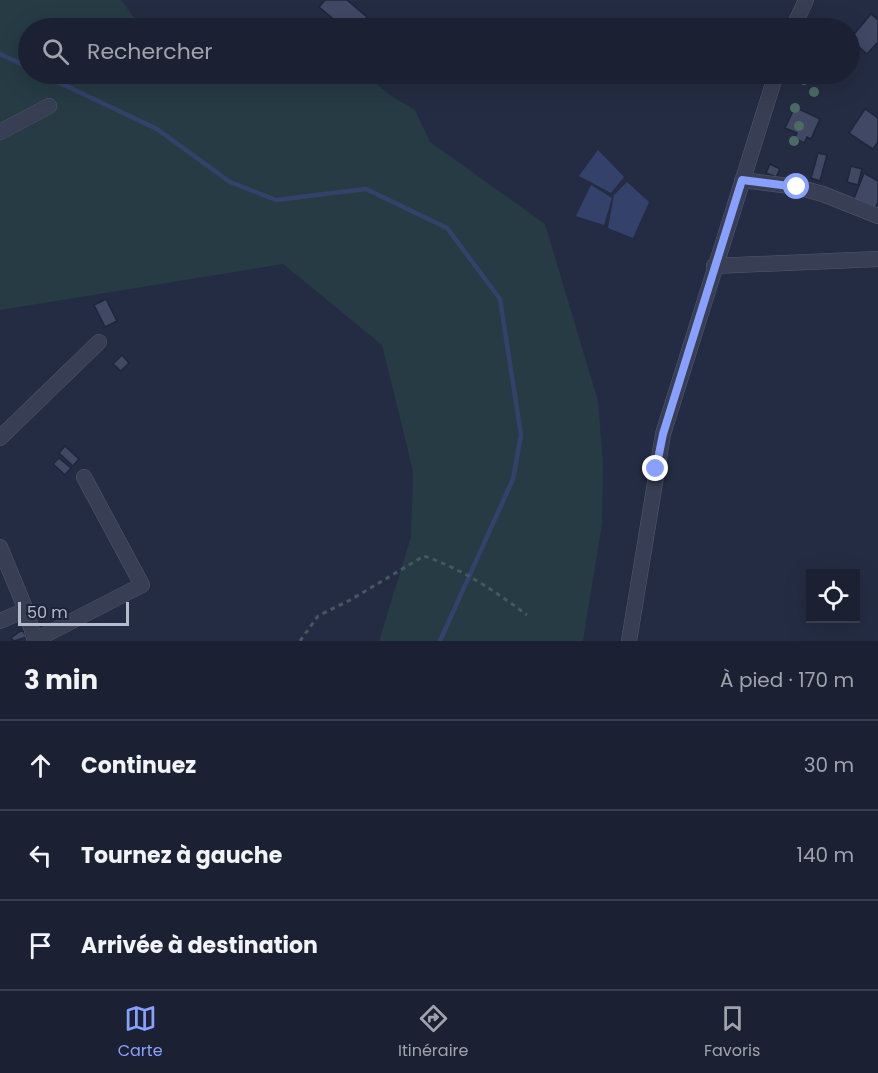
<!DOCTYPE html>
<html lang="fr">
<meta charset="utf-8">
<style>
:root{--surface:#1b2132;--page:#282e3e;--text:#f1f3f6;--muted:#a0a3ac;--line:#393e4d;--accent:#88a0ff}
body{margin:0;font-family:Poppins,sans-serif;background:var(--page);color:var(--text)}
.controls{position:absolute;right:18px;bottom:18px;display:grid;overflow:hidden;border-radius:0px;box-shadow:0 6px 24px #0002}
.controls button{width:54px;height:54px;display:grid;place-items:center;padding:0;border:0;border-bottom:2px solid var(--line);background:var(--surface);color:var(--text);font:30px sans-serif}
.scale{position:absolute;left:18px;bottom:15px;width:111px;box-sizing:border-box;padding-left:6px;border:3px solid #b6bacd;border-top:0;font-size:16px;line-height:21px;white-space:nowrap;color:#b6bacd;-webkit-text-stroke:4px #1d2338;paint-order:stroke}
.stop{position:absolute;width:18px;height:18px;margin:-14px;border:4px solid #88a0ff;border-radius:50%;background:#fff}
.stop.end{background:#88a0ff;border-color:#fff;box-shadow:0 2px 6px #0008}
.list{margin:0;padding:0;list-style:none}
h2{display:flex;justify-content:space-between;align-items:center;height:78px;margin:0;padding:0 24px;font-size:26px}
h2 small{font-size:20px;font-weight:400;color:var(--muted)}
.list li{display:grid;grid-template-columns:39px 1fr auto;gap:18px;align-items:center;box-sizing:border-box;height:90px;padding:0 24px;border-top:2px solid var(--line)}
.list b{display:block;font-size:22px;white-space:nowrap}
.list em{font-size:20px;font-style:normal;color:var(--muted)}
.icon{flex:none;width:33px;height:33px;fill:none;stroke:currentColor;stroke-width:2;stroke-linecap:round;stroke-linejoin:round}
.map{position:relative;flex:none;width:878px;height:641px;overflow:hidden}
.search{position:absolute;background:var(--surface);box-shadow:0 6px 24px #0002;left:18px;right:18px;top:18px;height:66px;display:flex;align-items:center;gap:15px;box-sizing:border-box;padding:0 21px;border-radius:33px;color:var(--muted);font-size:22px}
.sheet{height:348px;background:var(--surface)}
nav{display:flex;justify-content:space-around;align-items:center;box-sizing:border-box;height:84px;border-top:2px solid var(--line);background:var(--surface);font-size:16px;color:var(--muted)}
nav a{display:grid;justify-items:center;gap:3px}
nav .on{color:var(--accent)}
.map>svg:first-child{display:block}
.green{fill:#263b44}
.water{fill:#34416a}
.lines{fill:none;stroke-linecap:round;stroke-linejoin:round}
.stream{stroke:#34416a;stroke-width:4.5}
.building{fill:#404864;stroke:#1f253a;stroke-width:1.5}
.street-casing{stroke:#54596d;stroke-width:16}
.path{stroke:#445861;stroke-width:3;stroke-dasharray:4.5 4.5;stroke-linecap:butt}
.street{stroke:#383e53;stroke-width:15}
.tree{fill:#4b6c65}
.route{stroke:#88a0ff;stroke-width:8}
</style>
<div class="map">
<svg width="878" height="641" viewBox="0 0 878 641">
<rect width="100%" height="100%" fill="#242c43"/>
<path class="green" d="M 0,0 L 121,0 L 142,28 L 28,28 L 28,74 L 365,74 L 387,93 L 415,110 L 430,142 L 545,224 L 598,401 L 603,463 L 602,524 L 583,641 L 379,641 L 411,537 L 413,471 L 382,345 L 283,264 L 0,310 Z"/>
<path class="water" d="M 598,150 L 624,177 L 611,193 L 579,176 Z
M 627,182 L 649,202 L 633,238 L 608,228 L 614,195 Z
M 591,185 L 612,198 L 604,225 L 576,216 Z"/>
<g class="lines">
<path class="stream" d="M 0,54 L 28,67
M 41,74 L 157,129 L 230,182 L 276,200 L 366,189 L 447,228 L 500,299 L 521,435 L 513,479 L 440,641"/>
</g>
<path class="building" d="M 325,0 L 347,0 L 367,17 L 357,28 L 344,28 L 319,7 Z
M 871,14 L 878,20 L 878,42 L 867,54 L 850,39 Z
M 795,107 L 820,119 L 811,139 L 807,137 L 804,143 L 795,138 L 797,133 L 785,128 Z
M 865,109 L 878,118 L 878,142 L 873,149 L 849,133 Z
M 818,153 L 827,155 L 820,181 L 811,178 Z
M 770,164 L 780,169 L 776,177 L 766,173 Z
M 851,166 L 862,169 L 858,185 L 847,182 Z
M 864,173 L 878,181 L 878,202 L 874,211 L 853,201 Z
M 106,299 L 117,321 L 105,327 L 94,305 Z
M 122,355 L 129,363 L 121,371 L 113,364 Z
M 65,446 L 79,459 L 73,466 L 59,453 Z
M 59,458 L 71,468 L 65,475 L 53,464 Z
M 22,630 L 27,637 L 14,641 L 11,638 Z"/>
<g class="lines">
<g class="street-casing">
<path id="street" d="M 793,28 L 806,0
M 0,132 L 49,106
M 742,180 L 797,187 L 823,194 L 878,216
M 714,266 L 878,259
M 0,438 L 99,342
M 0,547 L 26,610 L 35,641
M 0,621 L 26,610
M 35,640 L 142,585 L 84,477
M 629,641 L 663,434 L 776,74"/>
</g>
<path class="path" d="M 300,641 L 318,616 L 352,599 L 424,556 C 462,569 495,591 527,615"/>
<use href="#street" class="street"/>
</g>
<g class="tree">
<circle cx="804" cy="80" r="5"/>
<circle cx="814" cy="92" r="5"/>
<circle cx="795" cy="108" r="5"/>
<circle cx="799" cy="126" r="5"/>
<circle cx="794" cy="141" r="5"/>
</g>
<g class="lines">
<path class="route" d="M 656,469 L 663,434 L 742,180 L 797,187"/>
</g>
</svg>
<div class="controls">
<button><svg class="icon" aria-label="locate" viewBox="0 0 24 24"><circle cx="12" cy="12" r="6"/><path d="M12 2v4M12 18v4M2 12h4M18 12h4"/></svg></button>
</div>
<div class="scale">50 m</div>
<div class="stop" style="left:797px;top:187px"></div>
<div class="stop end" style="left:656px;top:469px"></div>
<div class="search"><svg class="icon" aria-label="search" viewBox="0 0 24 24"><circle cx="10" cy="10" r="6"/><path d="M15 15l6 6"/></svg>Rechercher</div>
</div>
<section class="sheet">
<h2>3 min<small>À pied · 170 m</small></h2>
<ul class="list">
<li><svg class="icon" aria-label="ahead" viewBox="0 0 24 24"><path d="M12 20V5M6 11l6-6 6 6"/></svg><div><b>Continuez</b></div><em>30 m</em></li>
<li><svg class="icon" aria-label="left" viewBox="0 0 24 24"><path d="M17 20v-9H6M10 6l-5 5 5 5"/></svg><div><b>Tournez à gauche</b></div><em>140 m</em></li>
<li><svg class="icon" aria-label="arrive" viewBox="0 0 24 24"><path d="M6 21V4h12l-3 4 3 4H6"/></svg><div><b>Arrivée à destination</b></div></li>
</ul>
</section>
<nav>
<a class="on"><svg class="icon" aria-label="map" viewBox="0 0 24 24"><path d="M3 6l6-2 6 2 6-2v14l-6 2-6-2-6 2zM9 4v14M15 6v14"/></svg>Carte</a>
<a><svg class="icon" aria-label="directions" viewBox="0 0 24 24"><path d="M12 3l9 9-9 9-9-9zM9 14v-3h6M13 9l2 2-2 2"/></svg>Itinéraire</a>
<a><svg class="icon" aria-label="saved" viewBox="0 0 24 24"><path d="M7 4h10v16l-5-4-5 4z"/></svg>Favoris</a>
</nav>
